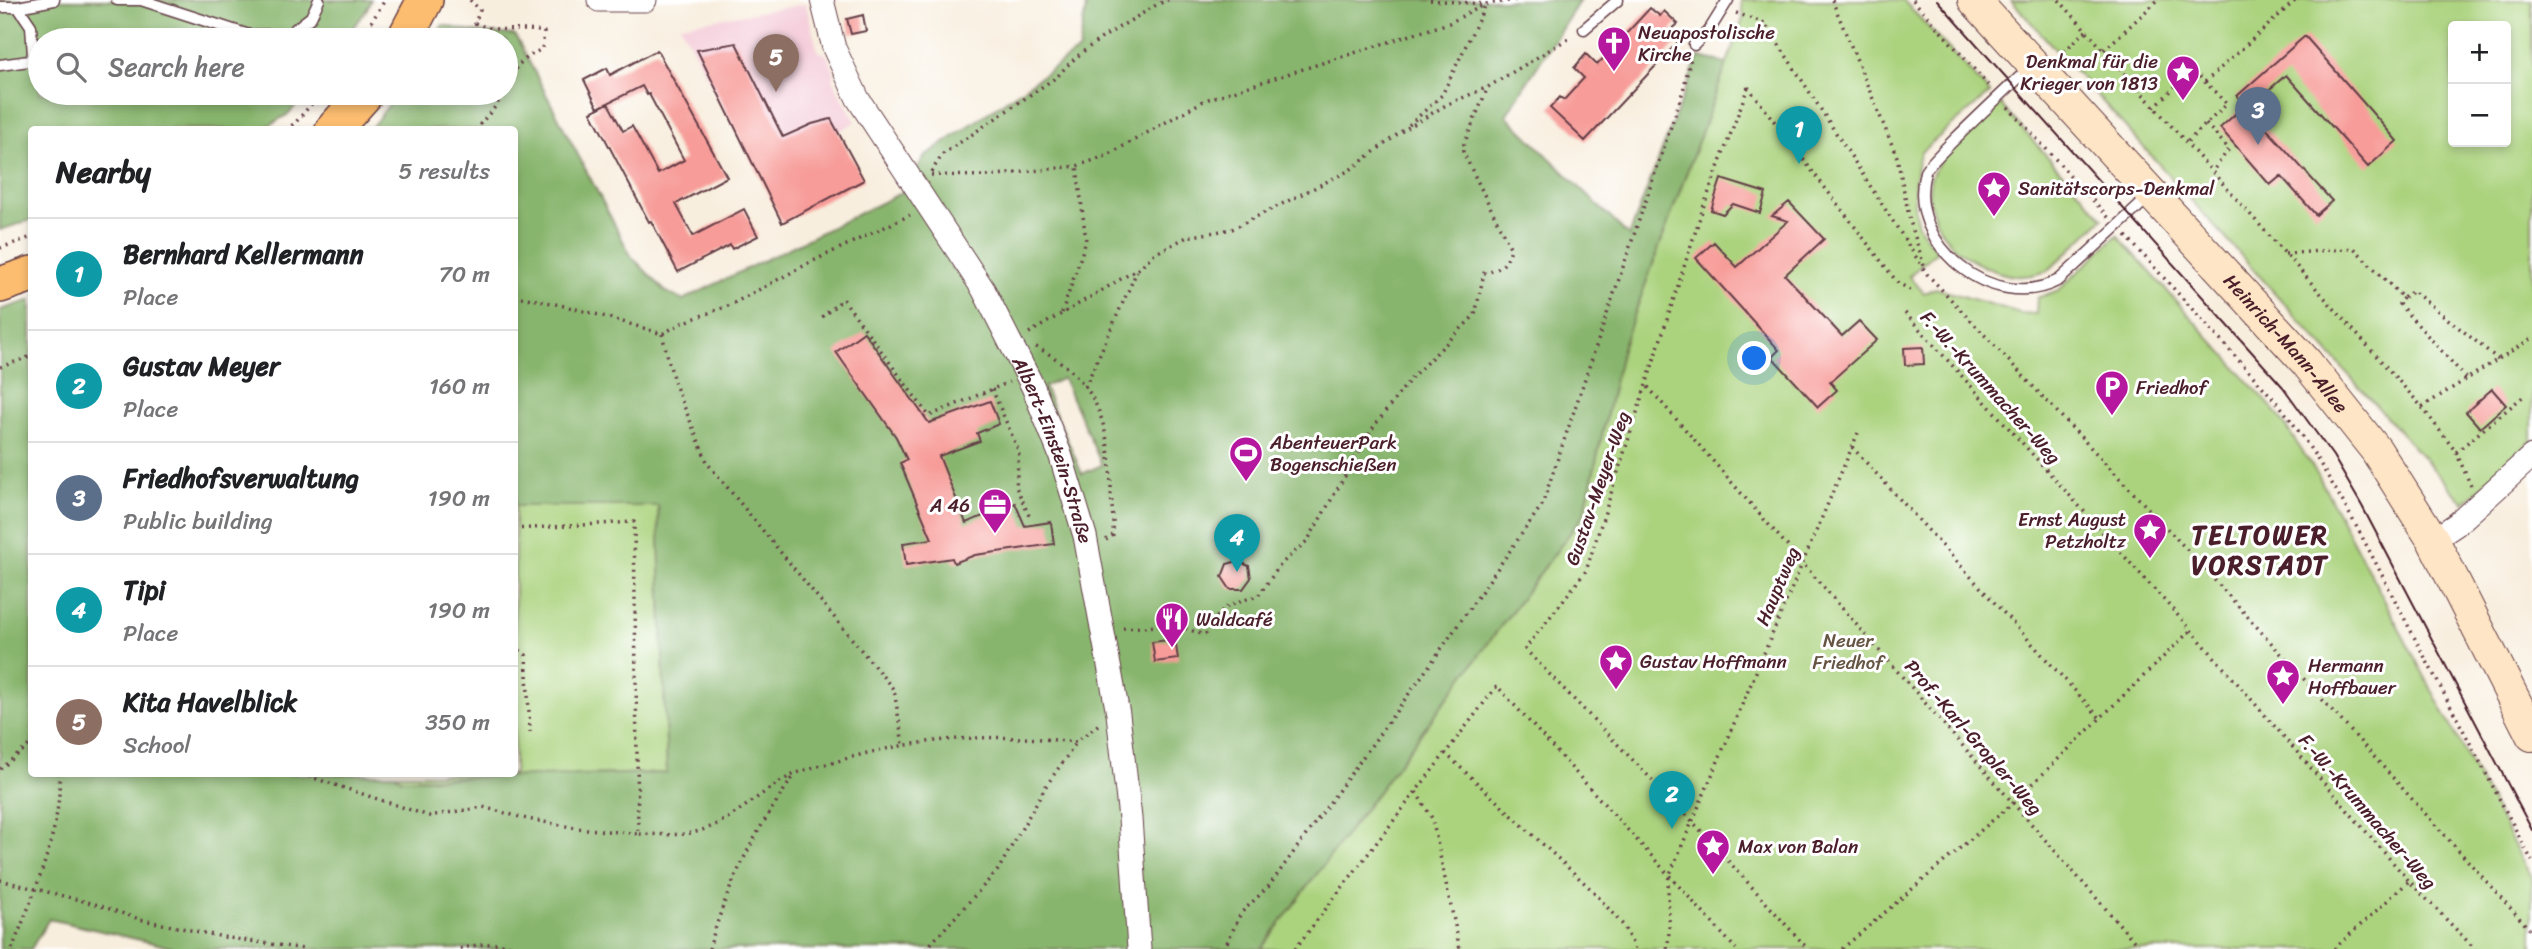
<!DOCTYPE html>
<meta charset="utf-8">
<style>
:root{--surface:#fff;--page:#f2f2f2;--text:#202124;--muted:#757577;--line:#e0e0e0;--accent:#db2777}
body{margin:0;font-family:Sriracha,sans-serif;background:var(--page);color:var(--text)}
.controls{position:absolute;right:21px;top:21px;display:grid;overflow:hidden;border-radius:7px;box-shadow:0 4px 10px #0003}
.controls button{width:63px;height:63px;display:grid;place-items:center;padding:0;border:0;border-bottom:2px solid var(--line);background:var(--surface);color:var(--text);font:35px sans-serif}
.you{position:absolute;left:1755px;top:359px;width:24px;height:24px;margin:-18px;border:5px solid #fff;border-radius:50%;background:#1a73e8;box-shadow:0 0 0 10px #1a73e833}
.badge{display:grid;place-items:center;width:46px;height:46px;border-radius:50%;background:var(--accent);color:#fff;font-size:23px;font-weight:700}
.pin{position:absolute;translate:-50% -58px;filter:drop-shadow(0 2px 4px #0008)}
.pin::after{content:'';position:absolute;top:37px;width:24px;height:21px;background:inherit;clip-path:polygon(0 0,100% 0,50% 100%)}
.list{margin:0;padding:0;list-style:none}
h2{display:flex;justify-content:space-between;align-items:center;height:91px;margin:0;padding:0 28px;font-size:30px}
h2 small{font-size:23px;font-weight:400;color:var(--muted)}
.list li{display:grid;grid-template-columns:46px 1fr auto;gap:21px;align-items:center;box-sizing:border-box;height:112px;padding:0 28px;border-top:2px solid var(--line)}
.list b{display:block;font-size:26px;white-space:nowrap}
.list p{margin:0;font-size:23px;white-space:nowrap;color:var(--muted)}
.list em{font-size:23px;font-style:normal;color:var(--muted)}
.icon{flex:none;width:38px;height:38px;fill:none;stroke:currentColor;stroke-width:2;stroke-linecap:round;stroke-linejoin:round}
.map{position:relative;flex:none;width:2532px;height:949px;overflow:hidden}
.search{position:absolute;background:var(--surface);box-shadow:0 4px 10px #0003;left:28px;top:28px;width:490px;height:77px;display:flex;align-items:center;gap:18px;box-sizing:border-box;padding:0 24px;border-radius:38px;color:var(--muted);font-size:26px}
.panel{position:absolute;background:var(--surface);box-shadow:0 4px 10px #0003;left:28px;top:126px;width:490px;height:651px;border-radius:7px}
.map>svg:first-child{display:block}
.built{fill:#f5cfdb}
.green{fill:#abd37e;stroke:#7a7954;stroke-width:2;fill-rule:evenodd}
.forest{fill:#88b56d;stroke:#696a4c;stroke-width:2;fill-rule:evenodd}
.building{fill:#f79c99}
.lines{fill:none;stroke-linecap:round;stroke-linejoin:round}
.service-casing{stroke:#643e46;stroke-width:13}
.minor-casing{stroke:#643e46;stroke-width:25}
.secondary-casing{stroke:#643e46;stroke-width:34}
.primary-casing{stroke:#643e46;stroke-width:38}
.path{stroke:#643e46;stroke-width:3.5;stroke-dasharray:2 5;stroke-linecap:butt}
.service{stroke:#fff;stroke-width:10}
.minor{stroke:#fff;stroke-width:23}
.secondary{stroke:#fee5c5;stroke-width:32}
.primary{stroke:#fcbd6f;stroke-width:35}
.tram{stroke:#4a1f2b;stroke-width:2}
.labels{text-anchor:middle;stroke-width:6;stroke-linejoin:round;paint-order:stroke}
.poi-label{font-size:19px;fill:#4a1f2b;stroke:#fff;text-anchor:start}
.street-label{font-size:19px;fill:#4a1f2b;stroke:#fff}
.park-label{font-size:19px;fill:#675544;stroke:#fff}
.district-label{font-size:26px;font-weight:bold;letter-spacing:2px;fill:#4a1f2b;stroke:#fff}
</style>
<div class="map">
<svg width="2532" height="949" viewBox="0 0 2532 949">
<rect width="100%" height="100%" fill="#fff"/>
<filter id="ink" filterUnits="userSpaceOnUse"><feTurbulence type="fractalNoise" baseFrequency=".0143" numOctaves="2"/><feDisplacementMap in="SourceGraphic" scale="14" xChannelSelector="R" yChannelSelector="G"/><feConvolveMatrix kernelMatrix="1 2 1 2 8 2 1 2 1" color-interpolation-filters="sRGB"/></filter>
<filter id="wash" filterUnits="userSpaceOnUse"><feTurbulence type="fractalNoise" baseFrequency=".00686" numOctaves="4" result="noise"/><feDisplacementMap in="SourceGraphic" scale="28" xChannelSelector="R" yChannelSelector="G"/><feGaussianBlur stdDeviation="1.57" result="paint"/><feColorMatrix in="noise" values="0 0 0 0 0 0 0 0 0 0 0 0 0 0 0 0 0 1.4 0 .05"/><feComposite in="paint" operator="in"/></filter>
<g filter="url(#wash)">
<rect width="100%" height="100%" fill="#f8eede"/>
<path class="built" d="M 806,4 L 818,52 L 826,54 L 835,72 L 832,79 L 856,122 L 758,174 L 680,25 Z"/>
<path class="green" d="M 1741,0 L 1903,0 L 1990,93 L 1921,152 C 1914,171 1910,210 1920,229 C 1925,237 1931,244 1937,251 L 1909,276 L 1924,293 L 1935,288 L 2020,313 L 2036,314 L 2037,298 L 2059,290 L 2117,235 L 2277,413 L 2318,475 L 2532,879 L 2532,949 L 1261,949 L 1584,514 L 1622,348 L 1743,19 Z
M 2011,0 L 2532,0 L 2532,440 L 2464,503 ZM 2453,26 L 2506,26 L 2506,142 L 2453,142 Z
M 2000,104 L 2103,218 L 2048,271 C 2038,274 2027,277 2016,276 C 1996,274 1969,261 1954,247 C 1937,231 1922,196 1933,173 C 1946,146 1978,124 2000,104 Z
M 515,506 L 658,506 L 667,773 L 401,779 L 395,774 L 514,774 Z"/>
<path class="forest" d="M 0,0 L 371,0 L 367,9 L 344,40 L 40,40 L 40,93 L 305,93 L 290,113 L 263,129 L 32,130 L 31,220 L 0,230 Z
M 1087,0 L 1580,0 L 1506,115 L 1629,236 L 1698,57 L 1727,63 L 1622,348 L 1584,514 L 1261,949 L 179,949 L 49,919 L 31,949 L 0,949 L 0,310 L 31,300 L 32,774 L 395,774 L 401,779 L 667,773 L 658,506 L 515,506 L 514,130 L 370,129 L 398,93 L 506,93 L 506,40 L 434,40 L 443,25 L 472,32 L 515,35 L 631,256 L 666,292 L 683,300 L 903,192 L 924,157 L 1079,50 ZM 1063,378 L 1102,465 L 1082,474 L 1044,387 Z"/>
<g id="blocks">
<path class="building" d="M 1650,8 L 1660,16 L 1664,11 L 1678,24 L 1671,30 L 1681,39 L 1585,141 L 1550,108 L 1560,97 L 1564,100 L 1584,78 L 1574,68 L 1586,54 L 1597,65 Z
M 863,15 L 866,31 L 851,34 L 847,19 Z
M 2305,36 L 2397,141 L 2368,167 L 2286,75 L 2248,108 L 2237,96 Z
M 736,43 L 783,137 L 812,124 L 831,119 L 864,180 L 782,223 L 697,50 Z
M 657,50 L 727,177 L 676,204 L 693,236 L 744,209 L 758,236 L 732,249 L 730,245 L 678,272 L 651,221 L 649,222 L 591,112 L 608,103 L 623,131 L 632,126 L 658,174 L 684,160 L 649,94 L 647,95 L 642,86 L 598,108 L 584,80 L 607,68 L 610,75 Z
M 2245,105 L 2332,201 L 2316,215 L 2281,176 L 2270,185 L 2220,128 Z
M 1721,179 L 1766,193 L 1760,213 L 1733,204 L 1723,214 L 1711,210 Z
M 1789,202 L 1824,239 L 1785,275 L 1842,336 L 1859,321 L 1877,340 L 1830,382 L 1837,390 L 1818,407 L 1772,357 L 1779,350 L 1696,258 L 1714,242 L 1737,267 L 1788,221 L 1772,216 Z
M 864,332 L 929,423 L 990,401 L 999,424 L 977,433 L 980,441 L 939,456 L 966,523 L 1015,503 L 1025,526 L 1051,522 L 1054,544 L 975,555 L 954,563 L 952,558 L 906,565 L 903,543 L 932,539 L 900,463 L 907,460 L 896,437 L 836,352 Z
M 1923,347 L 1924,364 L 1905,365 L 1904,348 Z
M 2492,389 L 2506,405 L 2480,428 L 2466,412 Z
M 1238,561 L 1249,566 L 1251,578 L 1243,589 L 1230,589 L 1222,577 L 1227,564 Z
M 1175,639 L 1178,659 L 1155,662 L 1152,642 Z"/>
</g>
</g>
<g filter="url(#ink)">
<use href="#blocks" fill-opacity="0" stroke="#643e46" stroke-width="2"/>
<g class="lines">
<g class="service-casing">
<path id="service" d="M 117,0 L 141,0 L 249,35 L 289,34 L 311,17 L 319,0
M 0,7 L 18,7 L 54,0
M 1584,29 L 1618,0
M 1694,45 L 1710,29 L 1728,0
M 0,65 L 29,61 L 33,55 L 31,26 L 18,7
M 2030,67 C 2015,82 1928,162 1925,172 C 1905,245 1994,315 2059,280 L 2150,196"/>
</g>
<g class="minor-casing">
<g id="minor">
<path d="M 599,0 L 645,0"/>
<path id="s1" d="M 822,0 L 834,48 L 858,99 L 983,289 L 1033,387 L 1060,454 L 1085,536 L 1118,714 L 1130,818 L 1139,949"/>
<path d="M 2433,540 L 2457,524 L 2532,456"/>
</g>
</g>
<g class="secondary-casing">
<g id="secondary">
<path id="s2" d="M 1974,0 L 2306,362 L 2376,450 L 2433,540 L 2532,735"/>
</g>
</g>
<g class="primary-casing">
<path id="primary" d="M 404,40 L 425,0
M 333,130 L 366,93
M 0,285 L 32,274"/>
</g>
<path class="path" d="M 470,0 L 480,10 L 475,23 C 498,34 519,27 544,32 L 542,49 C 523,59 513,66 506,87
M 1430,0 L 1486,4 L 1516,0
M 1832,0 L 1897,157 L 1910,221 L 1925,269
M 1913,0 L 1989,86
M 2059,0 L 2422,407 L 2456,452 L 2471,486
M 1736,13 L 1765,23 L 1927,274 L 2192,555 L 2532,932
M 360,40 L 385,0
M 2104,50 L 2158,0
M 2059,56 L 2086,31
M 2205,82 L 2296,0
M 1748,87 L 1703,208 L 1586,571 L 1525,649 L 1692,821 L 1808,949
M 1748,87 L 1897,282 L 1912,291
M 2008,107 L 2109,218
M 2154,107 L 2193,70 L 2227,104 L 2187,142
M 2206,124 L 2229,149 L 2212,172
M 1409,125 L 1442,95 L 1485,6
M 286,130 L 295,123 L 321,93
M 475,130 L 496,106 L 503,93
M 931,172 L 943,154 L 1058,76 C 1083,45 1123,26 1156,5 L 1168,0
M 931,175 L 987,176 L 1077,166 L 1106,156 L 1205,100 L 1449,23 L 1486,4
M 2126,236 L 2281,407 C 2329,470 2364,540 2400,610 C 2444,694 2488,777 2532,861
M 0,248 L 32,237
M 2285,254 L 2354,248 L 2403,298 L 2413,291 L 2498,359
M 514,296 C 565,304 614,319 662,334 L 682,323 L 730,305 L 813,261 L 910,215
M 2403,298 L 2399,304 L 2466,378
M 1062,313 L 1086,241 L 1077,166
M 1905,313 L 2191,630 L 2409,881 L 2475,949
M 822,317 L 843,299 L 929,416 L 1009,382
M 1029,333 L 1138,269 L 1154,254 L 1187,237 L 1232,229 L 1350,170 L 1402,131 L 1446,105 L 1488,87 L 1571,37
M 662,334 L 674,382 L 708,464 L 894,690 L 903,744
M 1036,347 C 1097,378 1109,422 1111,486 C 1111,503 1114,518 1113,535 L 1106,540
M 0,367 L 32,356
M 1085,387 L 1137,271
M 1648,387 L 2141,949
M 992,389 L 1019,452 L 1016,487 L 1031,520
M 2422,407 L 2532,338
M 1852,447 L 2100,718
M 2456,452 L 2525,395
M 514,529 L 634,522 L 638,834 C 655,834 675,836 691,833 C 732,825 760,789 797,773 C 810,767 825,765 838,761 C 918,737 994,733 1076,742 L 1099,724
M 1123,628 L 1176,625 L 1204,635 C 1215,627 1211,627 1217,617 C 1225,603 1244,600 1258,596 L 1281,564 L 1308,540 L 1372,429 L 1412,377 L 1475,315 L 1484,273 C 1500,270 1506,265 1511,249 L 1463,152 L 1464,144 L 1488,87
M 514,646 L 526,655 L 530,732
M 1445,753 L 1593,891 L 1623,925 L 1635,949
M 0,769 L 32,743
M 302,774 L 429,816 L 483,807 L 527,819 L 577,828 L 638,834
M 1416,792 L 1432,818 L 1460,949
M 0,880 L 95,904 L 139,919 L 223,937 L 304,949
M 12,949 C 32,898 63,828 59,774
M 460,949 C 483,942 505,942 528,949
M 709,949 C 728,883 754,832 794,776
M 926,949 L 998,870 L 1046,786 L 1076,743
M 1224,949 L 1241,913 L 1269,886 L 1432,662 L 1542,505 L 1683,91 L 1691,57
M 1295,949 L 1497,686 L 1736,949
M 1667,949 C 1672,925 1666,901 1669,876 L 1858,433
M 1842,949 L 2013,803 L 2191,630
M 2334,949 L 2409,881"/>
<use href="#service" class="service"/>
<use href="#minor" class="minor"/>
<use href="#secondary" class="secondary"/>
<use href="#primary" class="primary"/>
<path class="tram" d="M 1937,0 L 2283,387 L 2333,456 L 2362,506 L 2532,830"/>
</g>
</g>
<defs>
<g id="church-pin" transform="scale(1.75)"><path d="M0 17L-7.5 6A9.5 9.5 0 1 1 7.5 6Z" fill="#b5179e" stroke="#fff"/><path d="M-1.2-6h2.4v3.5h3.3v2.4h-3.3V6h-2.4V-.1h-3.3v-2.4h3.3Z" fill="#fff"/></g>
<g id="sight-pin" transform="scale(1.75)"><path d="M0 17L-7.5 6A9.5 9.5 0 1 1 7.5 6Z" fill="#b5179e" stroke="#fff"/><path d="M0-6L1.8-2.2L6-1.7L2.9 1.2L3.7 5.4L0 3.3L-3.7 5.4L-2.9 1.2L-6-1.7L-1.8-2.2Z" fill="#fff"/></g>
<g id="parking-pin" transform="scale(1.75)"><path d="M0 17L-7.5 6A9.5 9.5 0 1 1 7.5 6Z" fill="#b5179e" stroke="#fff"/><path d="M-3.5-5.5H1a3.5 3.5 0 0 1 0 7H-1V5.5H-3.5ZM-1-3.4V-.6H.8a1.4 1.4 0 0 0 0-2.8Z" fill="#fff"/></g>
<g id="stadium-pin" transform="scale(1.75)"><path d="M0 17L-7.5 6A9.5 9.5 0 1 1 7.5 6Z" fill="#b5179e" stroke="#fff"/><path d="M0-5a6.5 5 0 1 0 0 10a6.5 5 0 1 0 0-10ZM-3.5-1.8h7v3.6h-7Z" fill="#fff"/></g>
<g id="office-pin" transform="scale(1.75)"><path d="M0 17L-7.5 6A9.5 9.5 0 1 1 7.5 6Z" fill="#b5179e" stroke="#fff"/><path d="M-6-3h4V-5.5h4V-3h4V5H-6ZM-1-4.5V-3h2v-1.5ZM-6 0V1H6V0Z" fill="#fff"/></g>
<g id="restaurant-pin" transform="scale(1.75)"><path d="M0 17L-7.5 6A9.5 9.5 0 1 1 7.5 6Z" fill="#b5179e" stroke="#fff"/><path d="M-5-6h1v4h1v-4h1v4h1v-4h1v5L-1.5 .5V6h-2V.5L-5-1ZM5-6V6H3V1.5H1.5Q1.5-4 5-6Z" fill="#fff"/></g>
</defs>
<g fill-rule="evenodd">
<use href="#church-pin" x="1614" y="43"/>
<use href="#sight-pin" x="2183" y="72"/>
<use href="#sight-pin" x="1994" y="188"/>
<use href="#parking-pin" x="2112" y="387"/>
<use href="#stadium-pin" x="1246" y="453"/>
<use href="#office-pin" x="995" y="505"/>
<use href="#sight-pin" x="2150" y="530"/>
<use href="#restaurant-pin" x="1172" y="619"/>
<use href="#sight-pin" x="1616" y="661"/>
<use href="#sight-pin" x="2283" y="676"/>
<use href="#sight-pin" x="1713" y="846"/>
</g>
<g class="labels">
<g class="poi-label">
<text x="1638" y="39">Neuapostolische<tspan x="1638" dy="22">Kirche</tspan></text>
<text x="2158" y="68" text-anchor="end">Denkmal für die<tspan x="2158" dy="22">Krieger von 1813</tspan></text>
<text x="2018" y="195">Sanitätscorps-Denkmal</text>
<text x="2136" y="394">Friedhof</text>
<text x="1270" y="449">AbenteuerPark<tspan x="1270" dy="22">Bogenschießen</tspan></text>
<text x="970" y="512" text-anchor="end">A 46</text>
<text x="2126" y="526" text-anchor="end">Ernst August<tspan x="2126" dy="22">Petzholtz</tspan></text>
<text x="1196" y="626">Waldcafé</text>
<text x="1640" y="668">Gustav Hoffmann</text>
<text x="2308" y="672">Hermann<tspan x="2308" dy="22">Hoffbauer</tspan></text>
<text x="1738" y="853">Max von Balan</text>
</g>
<g class="street-label">
<text dy="7" stroke="none"><textPath href="#s2" startOffset="464">Heinrich-Mann-Allee</textPath></text>
<text transform="translate(1991 387) rotate(48)" y="7">F.-W.-Krummacher-Weg</text>
<text dy="7" stroke="none"><textPath href="#s1" startOffset="509">Albert-Einstein-Straße</textPath></text>
<text transform="translate(1597 488) rotate(-71)" y="7">Gustav-Meyer-Weg</text>
<text transform="translate(1777 586) rotate(-67)" y="7">Hauptweg</text>
<text transform="translate(1974 737) rotate(49)" y="7">Prof.-Karl-Gropler-Weg</text>
<text transform="translate(2368 811) rotate(49)" y="7">F.-W.-Krummacher-Weg</text>
</g>
<g class="park-label">
<text x="1848" y="647">Neuer<tspan x="1848" dy="22">Friedhof</tspan></text>
</g>
<g class="district-label">
<text x="2260" y="544">TELTOWER<tspan x="2260" dy="30">VORSTADT</tspan></text>
</g>
</g>
</svg>
<div class="controls">
<button>+</button>
<button>−</button>
</div>
<div class="you"></div>
<div class="pin badge" style="left:1799px;top:164px;background:#0f9aa8">1</div>
<div class="pin badge" style="left:1672px;top:829px;background:#0f9aa8">2</div>
<div class="pin badge" style="left:2258px;top:145px;background:#5c6f8a">3</div>
<div class="pin badge" style="left:1237px;top:572px;background:#0f9aa8">4</div>
<div class="pin badge" style="left:776px;top:92px;background:#8d6e63">5</div>
<div class="search"><svg class="icon" aria-label="search" viewBox="0 0 24 24"><circle cx="10" cy="10" r="6"/><path d="M15 15l6 6"/></svg>Search here</div>
<section class="panel">
<h2>Nearby<small>5 results</small></h2>
<ul class="list">
<li><span class="badge" style="background:#0f9aa8">1</span><div><b>Bernhard Kellermann</b><p>Place</p></div><em>70 m</em></li>
<li><span class="badge" style="background:#0f9aa8">2</span><div><b>Gustav Meyer</b><p>Place</p></div><em>160 m</em></li>
<li><span class="badge" style="background:#5c6f8a">3</span><div><b>Friedhofsverwaltung</b><p>Public building</p></div><em>190 m</em></li>
<li><span class="badge" style="background:#0f9aa8">4</span><div><b>Tipi</b><p>Place</p></div><em>190 m</em></li>
<li><span class="badge" style="background:#8d6e63">5</span><div><b>Kita Havelblick</b><p>School</p></div><em>350 m</em></li>
</ul>
</section>
</div>
